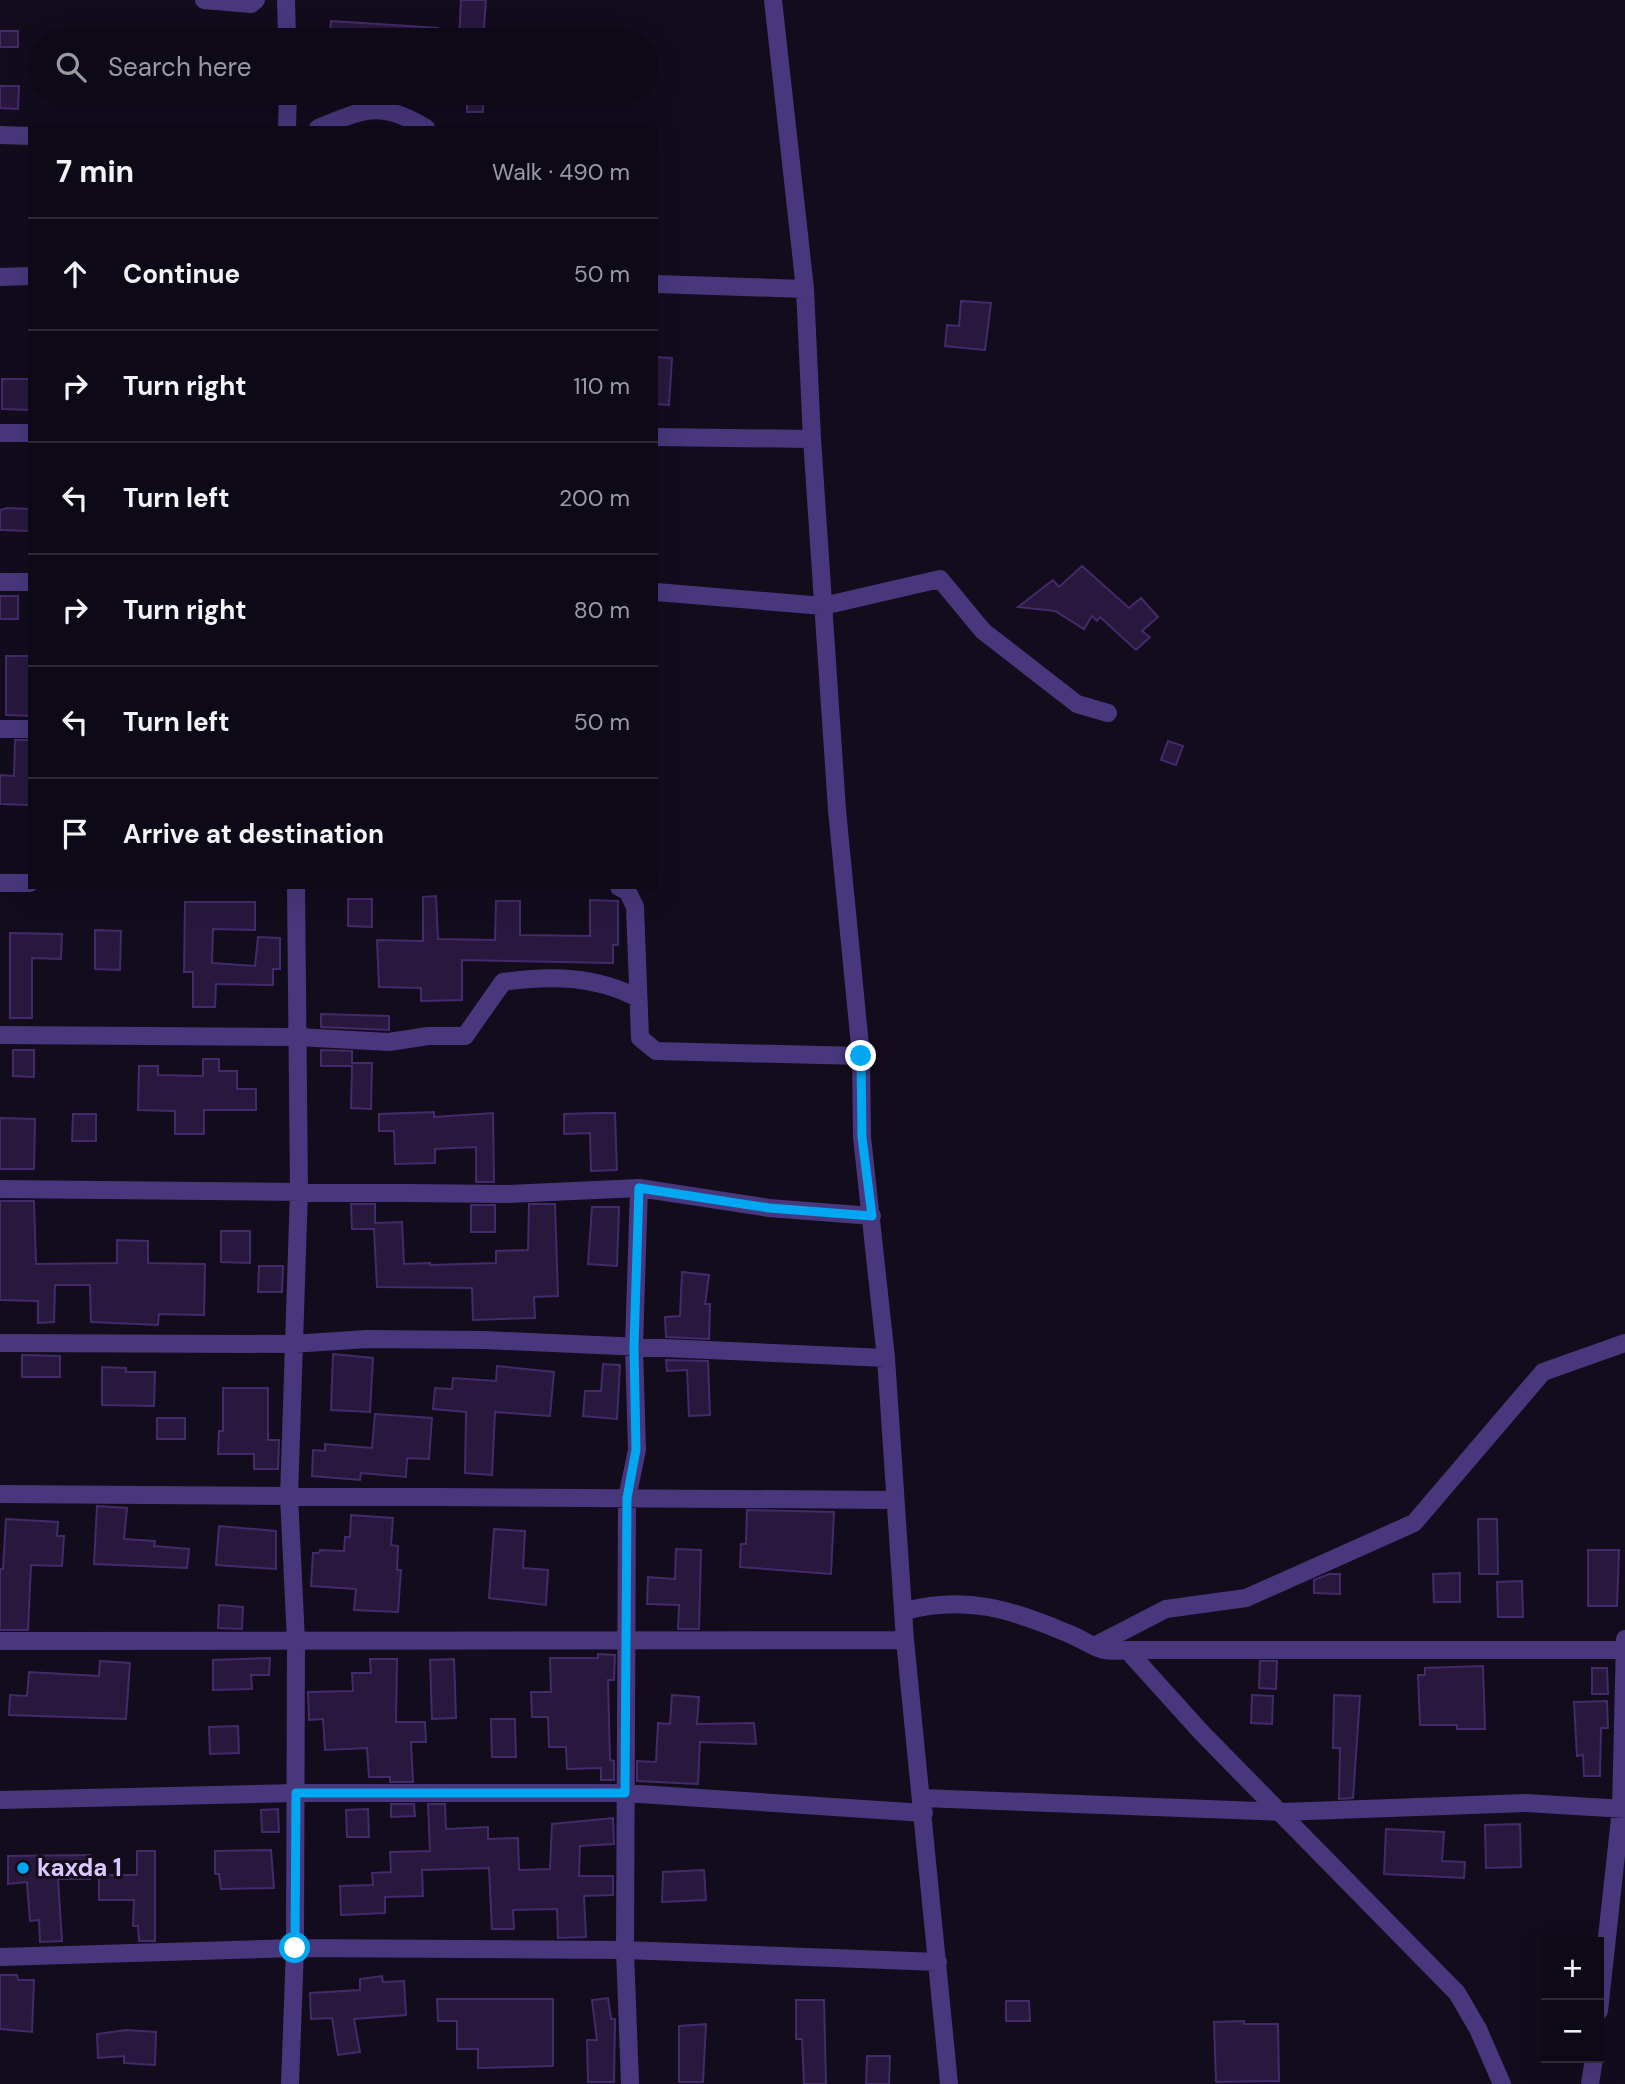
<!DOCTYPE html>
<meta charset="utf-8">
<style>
:root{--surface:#0e0916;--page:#17121f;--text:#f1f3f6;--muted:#9b9aa1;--line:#2e2a35}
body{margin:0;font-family:"DM Sans",sans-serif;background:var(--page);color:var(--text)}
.controls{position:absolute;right:21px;bottom:21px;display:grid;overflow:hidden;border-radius:0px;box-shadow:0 7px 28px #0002}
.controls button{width:63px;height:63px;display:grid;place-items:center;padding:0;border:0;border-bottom:2px solid var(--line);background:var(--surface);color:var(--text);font:35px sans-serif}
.stop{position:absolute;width:21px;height:21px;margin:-16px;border:5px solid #02a7f1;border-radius:50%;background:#fff}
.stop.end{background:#02a7f1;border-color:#fff;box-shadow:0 2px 7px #0008}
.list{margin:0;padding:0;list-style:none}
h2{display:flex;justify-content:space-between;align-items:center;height:91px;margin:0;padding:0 28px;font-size:30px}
h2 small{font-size:23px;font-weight:400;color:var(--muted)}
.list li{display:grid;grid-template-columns:46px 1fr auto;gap:21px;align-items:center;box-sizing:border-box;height:112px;padding:0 28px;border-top:2px solid var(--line)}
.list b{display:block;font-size:26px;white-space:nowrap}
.list em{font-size:23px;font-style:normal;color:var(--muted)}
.icon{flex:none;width:38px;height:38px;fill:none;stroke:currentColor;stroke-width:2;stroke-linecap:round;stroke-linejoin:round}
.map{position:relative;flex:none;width:1625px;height:2084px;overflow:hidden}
.search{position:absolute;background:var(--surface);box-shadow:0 7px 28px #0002;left:28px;top:28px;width:630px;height:77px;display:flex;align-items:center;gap:18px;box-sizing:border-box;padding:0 24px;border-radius:38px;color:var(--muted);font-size:26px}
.panel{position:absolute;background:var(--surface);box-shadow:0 7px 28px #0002;left:28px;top:126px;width:630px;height:763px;border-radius:0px}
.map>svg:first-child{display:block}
.building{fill:#28183e;stroke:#442a6a;stroke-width:2}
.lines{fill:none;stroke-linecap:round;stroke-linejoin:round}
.minor{stroke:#48377c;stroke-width:18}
.route{stroke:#02a7f1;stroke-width:9}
.poi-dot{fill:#02a7f1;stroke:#120c1d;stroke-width:2.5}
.labels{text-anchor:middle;stroke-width:6;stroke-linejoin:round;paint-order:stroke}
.poi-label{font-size:24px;font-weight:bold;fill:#dac8ff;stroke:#120c1d;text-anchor:start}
</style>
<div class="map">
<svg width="1625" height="2084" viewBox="0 0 1625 2084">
<rect width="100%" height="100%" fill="#120c1d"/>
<path class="building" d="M 461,0 L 486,0 L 483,40 L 459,40 Z
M 331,21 L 438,28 L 438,40 L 329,40 Z
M 0,31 L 18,31 L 18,47 L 0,47 Z
M 0,86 L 19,86 L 18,109 L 0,108 Z
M 467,93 L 483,93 L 483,112 L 467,112 Z
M 961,301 L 991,303 L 985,350 L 945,346 L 947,325 L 959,326 Z
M 656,357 L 672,358 L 669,405 L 656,404 Z
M 2,379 L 30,379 L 30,410 L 2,409 Z
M 7,508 L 30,509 L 30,531 L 0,530 L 0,510 Z
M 1082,566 L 1129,608 L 1141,598 L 1158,617 L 1142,631 L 1150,637 L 1136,650 L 1100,617 L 1097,621 L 1092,616 L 1084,629 L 1055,611 L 1018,607 L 1053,580 L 1059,587 Z
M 0,596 L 18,596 L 18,619 L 0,619 Z
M 6,656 L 30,656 L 30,716 L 6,715 Z
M 15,740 L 30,740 L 29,805 L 0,804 L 0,775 L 14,776 Z
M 1168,741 L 1183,746 L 1176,765 L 1161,760 Z
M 436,896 L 438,939 L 495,940 L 496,901 L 520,901 L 520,935 L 590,936 L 590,900 L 618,901 L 618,945 L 613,945 L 613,963 L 462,960 L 462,1000 L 421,1001 L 421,988 L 379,987 L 377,940 L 423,941 L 423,897 Z
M 348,899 L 372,899 L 372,927 L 348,926 Z
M 185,902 L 255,902 L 255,930 L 213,929 L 212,963 L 255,966 L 258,937 L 280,938 L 280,969 L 273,969 L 273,985 L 216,984 L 215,1007 L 193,1007 L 193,972 L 184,972 Z
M 95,930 L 121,931 L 120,970 L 95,969 Z
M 10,933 L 62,934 L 61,959 L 32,958 L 32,1018 L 10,1018 Z
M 321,1014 L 389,1016 L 389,1030 L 321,1027 Z
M 13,1050 L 34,1050 L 34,1077 L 13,1076 Z
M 321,1050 L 352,1051 L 352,1063 L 372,1063 L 371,1109 L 351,1108 L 352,1066 L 321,1066 Z
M 203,1059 L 219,1059 L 219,1071 L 237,1071 L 237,1089 L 256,1089 L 256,1110 L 204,1110 L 204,1134 L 175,1134 L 175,1111 L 138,1110 L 139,1066 L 158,1066 L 158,1075 L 203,1076 Z
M 434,1112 L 434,1117 L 493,1113 L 494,1182 L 476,1182 L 476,1147 L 435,1149 L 435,1163 L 395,1164 L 394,1131 L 379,1131 L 379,1114 Z
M 599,1113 L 615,1113 L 617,1170 L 591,1171 L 590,1133 L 564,1134 L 564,1114 Z
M 73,1114 L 96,1114 L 96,1141 L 72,1141 Z
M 0,1118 L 35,1119 L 34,1169 L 0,1169 Z
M 0,1201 L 34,1201 L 36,1264 L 117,1263 L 117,1240 L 148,1241 L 148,1263 L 205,1264 L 204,1315 L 159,1314 L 158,1325 L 91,1322 L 90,1285 L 55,1285 L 54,1322 L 38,1323 L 38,1301 L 0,1300 Z
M 351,1204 L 375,1204 L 375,1223 L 402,1222 L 404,1264 L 430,1263 L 430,1265 L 496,1263 L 496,1251 L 528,1250 L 529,1204 L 555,1204 L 558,1296 L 534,1297 L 535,1318 L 473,1320 L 472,1288 L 377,1287 L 374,1229 L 352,1229 Z
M 471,1205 L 495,1205 L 495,1232 L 471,1232 Z
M 592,1207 L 619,1207 L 617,1266 L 588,1264 Z
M 221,1231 L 250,1231 L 250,1263 L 221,1262 Z
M 259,1266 L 283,1266 L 282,1292 L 258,1292 Z
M 682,1272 L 709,1275 L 705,1304 L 710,1304 L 709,1339 L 666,1337 L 665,1317 L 680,1316 Z
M 333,1354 L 373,1358 L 370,1412 L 331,1410 Z
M 22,1355 L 60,1356 L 60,1377 L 22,1377 Z
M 666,1360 L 708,1361 L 710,1415 L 689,1416 L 687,1370 L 667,1371 Z
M 603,1364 L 620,1365 L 617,1419 L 583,1416 L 585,1391 L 601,1391 Z
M 497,1366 L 554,1372 L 550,1416 L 495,1412 L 492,1475 L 465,1473 L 466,1412 L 433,1409 L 435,1388 L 452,1389 L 453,1378 L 496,1381 Z
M 102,1367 L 126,1368 L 126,1372 L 155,1372 L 154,1406 L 102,1405 Z
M 223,1388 L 268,1388 L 268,1440 L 279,1440 L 278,1469 L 254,1469 L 254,1454 L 218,1454 L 219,1431 L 223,1431 Z
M 375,1414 L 432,1418 L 429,1459 L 407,1458 L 406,1477 L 361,1473 L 360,1480 L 312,1476 L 313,1450 L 325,1451 L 325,1444 L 372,1448 Z
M 157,1418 L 185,1418 L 185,1439 L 157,1439 Z
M 97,1506 L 127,1508 L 124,1539 L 155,1541 L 154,1546 L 189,1549 L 187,1568 L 94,1564 Z
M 747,1510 L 834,1512 L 831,1574 L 740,1567 L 741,1544 L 746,1544 Z
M 351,1515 L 393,1518 L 391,1545 L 398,1546 L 397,1570 L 401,1570 L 398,1612 L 354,1610 L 356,1589 L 311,1586 L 313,1553 L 319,1553 L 320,1550 L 344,1551 L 345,1537 L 350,1537 Z
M 6,1519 L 58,1522 L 57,1536 L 64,1536 L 62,1566 L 31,1565 L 28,1630 L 0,1630 L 0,1569 L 3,1569 Z
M 1478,1519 L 1497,1519 L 1498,1574 L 1479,1574 Z
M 219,1526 L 276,1531 L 276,1569 L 216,1565 Z
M 494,1529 L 525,1531 L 523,1568 L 548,1570 L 546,1605 L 489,1598 Z
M 676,1549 L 701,1550 L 699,1629 L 678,1629 L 679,1605 L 647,1604 L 648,1577 L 675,1579 Z
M 1588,1550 L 1619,1550 L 1617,1606 L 1588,1606 Z
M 1460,1573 L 1460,1602 L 1434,1602 L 1433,1574 Z
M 1329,1574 L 1340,1574 L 1340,1594 L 1314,1593 L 1314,1580 Z
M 1522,1581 L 1523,1617 L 1498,1617 L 1497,1582 Z
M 219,1605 L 243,1607 L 242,1629 L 218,1628 Z
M 598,1654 L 615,1655 L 614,1680 L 608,1680 L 610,1760 L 614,1761 L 614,1780 L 601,1780 L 601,1768 L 567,1769 L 566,1747 L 549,1747 L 548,1717 L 532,1717 L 531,1692 L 551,1692 L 550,1658 L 598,1658 Z
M 270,1658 L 269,1675 L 251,1675 L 252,1689 L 213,1690 L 213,1660 Z
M 370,1659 L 397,1659 L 396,1722 L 425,1722 L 426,1742 L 411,1742 L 413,1782 L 390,1782 L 390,1777 L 369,1777 L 367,1748 L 325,1750 L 323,1719 L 309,1720 L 308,1692 L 353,1691 L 352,1673 L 371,1673 Z
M 454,1659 L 456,1718 L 432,1719 L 430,1660 Z
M 100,1661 L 130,1663 L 126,1719 L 9,1715 L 10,1695 L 27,1696 L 29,1672 L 99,1676 Z
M 1260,1661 L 1277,1661 L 1276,1689 L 1259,1688 Z
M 1483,1666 L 1485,1729 L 1457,1729 L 1457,1725 L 1420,1725 L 1418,1675 L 1425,1675 L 1425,1668 Z
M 1592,1668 L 1607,1668 L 1608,1694 L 1592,1694 Z
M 672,1695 L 699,1697 L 697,1724 L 754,1723 L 756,1744 L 700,1742 L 698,1784 L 637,1781 L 637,1761 L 656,1762 L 658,1723 L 670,1724 Z
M 1252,1695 L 1273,1696 L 1272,1724 L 1251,1723 Z
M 1334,1695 L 1360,1696 L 1353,1798 L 1339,1799 L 1340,1748 L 1333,1748 Z
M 1607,1701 L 1608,1728 L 1601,1728 L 1600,1776 L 1584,1776 L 1583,1755 L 1577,1756 L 1574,1702 Z
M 491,1719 L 515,1719 L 516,1757 L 492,1757 Z
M 238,1726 L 239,1753 L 210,1754 L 209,1727 Z
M 391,1804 L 414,1804 L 415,1816 L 391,1817 Z
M 428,1804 L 445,1804 L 446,1829 L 488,1827 L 488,1839 L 518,1838 L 519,1870 L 550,1869 L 552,1824 L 613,1818 L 614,1844 L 580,1846 L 579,1876 L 613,1876 L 613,1895 L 584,1896 L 586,1937 L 558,1938 L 557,1909 L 513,1910 L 514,1929 L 492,1929 L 489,1868 L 422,1870 L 423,1896 L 385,1897 L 385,1913 L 341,1915 L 340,1886 L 373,1885 L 372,1873 L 391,1872 L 390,1852 L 430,1851 Z
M 278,1809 L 279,1832 L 262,1832 L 261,1810 Z
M 368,1809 L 369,1837 L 347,1837 L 346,1810 Z
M 1520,1824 L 1521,1867 L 1486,1868 L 1485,1825 Z
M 1386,1829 L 1444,1832 L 1442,1861 L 1465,1862 L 1464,1878 L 1384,1874 Z
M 271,1850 L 274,1888 L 221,1889 L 219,1874 L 215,1874 L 215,1851 Z
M 137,1851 L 155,1851 L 155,1941 L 139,1941 L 138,1926 L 133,1926 L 134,1900 L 99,1900 L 99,1875 L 137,1875 Z
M 90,1855 L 90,1879 L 58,1879 L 62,1941 L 40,1942 L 39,1920 L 30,1921 L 27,1882 L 8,1884 L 8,1856 Z
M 704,1870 L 706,1900 L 662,1902 L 663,1872 Z
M 0,1975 L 17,1975 L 18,1980 L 34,1980 L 32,2032 L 0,2029 Z
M 382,1976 L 383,1982 L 404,1981 L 406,2015 L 354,2019 L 360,2052 L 338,2055 L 332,2018 L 311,2019 L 310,1993 L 360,1990 L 360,1979 Z
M 608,1998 L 611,2019 L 615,2019 L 614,2082 L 588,2082 L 587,2040 L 597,2040 L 592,2000 Z
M 437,1999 L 553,1999 L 553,2066 L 478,2068 L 478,2049 L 457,2049 L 457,2021 L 438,2021 Z
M 796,2000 L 824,2000 L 826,2084 L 804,2084 L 802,2039 L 796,2039 Z
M 1006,2001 L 1029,2001 L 1030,2021 L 1006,2021 Z
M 1244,2021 L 1244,2024 L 1278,2024 L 1279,2081 L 1216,2082 L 1214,2022 Z
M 706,2024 L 703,2082 L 679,2082 L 679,2026 Z
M 126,2030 L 156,2032 L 155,2065 L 124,2063 L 124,2056 L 98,2058 L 97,2034 Z
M 867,2056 L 890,2056 L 889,2084 L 866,2084 Z"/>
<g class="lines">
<path class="minor" d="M 204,0 L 251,4 L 256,0
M 286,0 L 287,40
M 773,0 L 805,289 L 812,439 L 837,810 L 861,1056 L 862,1137 L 886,1358 L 905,1640 L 949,2084
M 287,128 L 288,93
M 318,128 C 365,109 380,100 426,128
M 0,135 L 30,136
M 0,277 L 30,276
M 656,284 L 805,289
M 0,433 L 30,433
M 656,437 L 812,439
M 0,582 L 30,582
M 656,592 L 823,606 L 940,579 L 983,631 L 1077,704 L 1108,713
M 0,729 L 30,729
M 0,883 L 30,883
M 619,887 L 628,892 L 635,907 L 640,1038 L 656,1051 L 861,1056
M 0,1035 L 298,1037 L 389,1042 L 428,1036 L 465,1036 L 503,982 C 550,975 596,976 638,998
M 0,1189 L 507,1194 L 639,1188 L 769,1208 L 872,1216
M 0,1343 L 292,1344 L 367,1339 L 484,1340 L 886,1358
M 0,1494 L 893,1500
M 905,1611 C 965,1595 1011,1609 1067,1633 C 1095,1644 1095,1654 1127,1650 L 1202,1733 L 1457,1993 L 1478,2029 L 1502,2084
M 0,1641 L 905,1640
M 1094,1646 L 1166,1609 L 1246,1598 L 1414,1523 L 1543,1372 L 1625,1343
M 1127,1650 L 1623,1650
M 923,1798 L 1282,1812 L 1526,1803 L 1625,1809
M 0,1800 L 296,1793 L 625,1793 L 924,1813
M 0,1957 L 295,1948 L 625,1950 L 938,1962
M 1599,2011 L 1621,1809 L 1625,1639
M 290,2084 L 295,1948 L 296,1641 L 289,1496 L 299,1191 L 296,887
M 630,2084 L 625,1950 L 627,1498 L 637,1450 L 634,1346 L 639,1188
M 1590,2084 L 1594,2058"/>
</g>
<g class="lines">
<path class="route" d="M 295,1948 L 296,1793 L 625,1793 L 627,1498 L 636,1450 L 634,1346 L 639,1188 L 769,1208 L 872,1216 L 862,1137 L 861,1056"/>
</g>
<circle class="poi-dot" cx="23" cy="1868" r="7"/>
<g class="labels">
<g class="poi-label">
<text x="37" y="1876">kaxda 1</text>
</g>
</g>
</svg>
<div class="controls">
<button>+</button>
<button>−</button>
</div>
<div class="stop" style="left:295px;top:1948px"></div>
<div class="stop end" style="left:861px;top:1056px"></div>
<div class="search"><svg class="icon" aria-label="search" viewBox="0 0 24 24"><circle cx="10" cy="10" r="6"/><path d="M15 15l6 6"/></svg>Search here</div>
<section class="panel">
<h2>7 min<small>Walk · 490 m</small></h2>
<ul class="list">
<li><svg class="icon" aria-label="ahead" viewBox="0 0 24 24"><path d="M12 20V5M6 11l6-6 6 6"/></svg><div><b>Continue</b></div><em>50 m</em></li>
<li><svg class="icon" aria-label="right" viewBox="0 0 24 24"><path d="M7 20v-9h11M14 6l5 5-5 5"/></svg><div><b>Turn right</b></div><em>110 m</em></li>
<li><svg class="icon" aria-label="left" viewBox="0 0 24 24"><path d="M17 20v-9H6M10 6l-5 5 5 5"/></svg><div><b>Turn left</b></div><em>200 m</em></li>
<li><svg class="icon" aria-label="right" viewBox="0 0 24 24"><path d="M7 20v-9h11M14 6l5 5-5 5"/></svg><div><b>Turn right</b></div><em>80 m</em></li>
<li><svg class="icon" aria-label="left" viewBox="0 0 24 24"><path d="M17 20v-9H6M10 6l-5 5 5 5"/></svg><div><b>Turn left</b></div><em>50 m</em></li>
<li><svg class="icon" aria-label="arrive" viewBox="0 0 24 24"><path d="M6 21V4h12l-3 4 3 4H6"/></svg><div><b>Arrive at destination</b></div></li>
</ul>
</section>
</div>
